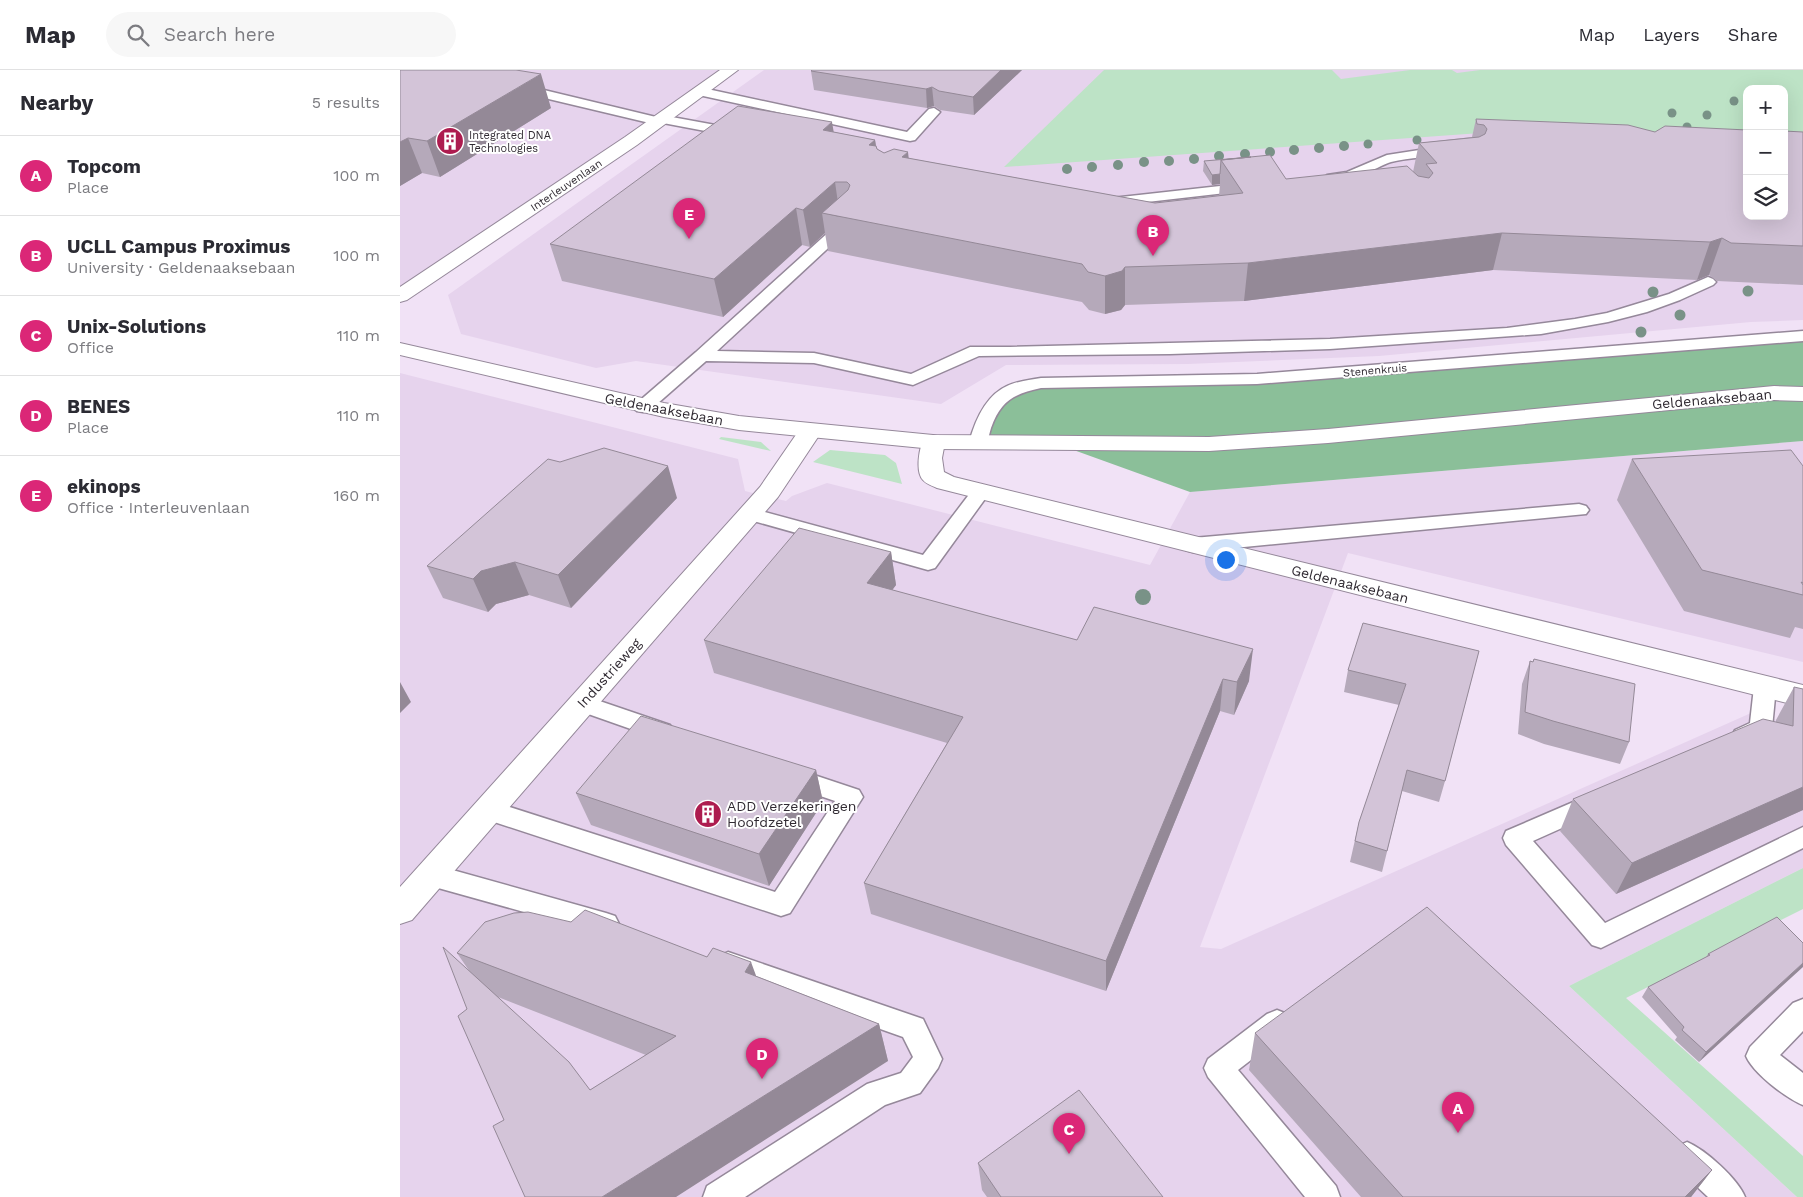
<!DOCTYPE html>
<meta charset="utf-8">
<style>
:root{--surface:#fff;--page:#f7f7f7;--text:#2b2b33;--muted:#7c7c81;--line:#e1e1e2;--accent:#db2777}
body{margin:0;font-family:"Work Sans",sans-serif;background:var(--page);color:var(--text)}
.controls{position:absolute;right:15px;top:15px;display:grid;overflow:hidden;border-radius:10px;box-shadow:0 5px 20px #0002}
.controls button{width:45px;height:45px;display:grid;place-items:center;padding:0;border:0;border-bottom:1px solid var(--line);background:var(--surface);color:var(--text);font:25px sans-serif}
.you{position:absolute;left:825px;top:489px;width:18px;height:18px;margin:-12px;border:4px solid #fff;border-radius:50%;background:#1a73e8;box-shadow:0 0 0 8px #1a73e833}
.badge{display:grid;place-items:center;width:32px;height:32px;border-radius:50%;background:var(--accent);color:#fff;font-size:16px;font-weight:700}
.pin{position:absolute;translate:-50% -41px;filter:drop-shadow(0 1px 2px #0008)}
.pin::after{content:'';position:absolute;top:26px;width:18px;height:15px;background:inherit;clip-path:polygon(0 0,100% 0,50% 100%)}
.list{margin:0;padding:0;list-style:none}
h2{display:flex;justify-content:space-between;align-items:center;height:65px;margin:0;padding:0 20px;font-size:21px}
h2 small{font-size:16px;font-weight:400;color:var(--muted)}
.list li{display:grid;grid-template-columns:32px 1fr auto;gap:15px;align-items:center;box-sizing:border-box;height:80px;padding:0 20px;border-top:1px solid var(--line)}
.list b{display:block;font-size:19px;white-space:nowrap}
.list p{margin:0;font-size:16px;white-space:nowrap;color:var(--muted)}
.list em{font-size:16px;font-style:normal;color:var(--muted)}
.icon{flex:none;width:28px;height:28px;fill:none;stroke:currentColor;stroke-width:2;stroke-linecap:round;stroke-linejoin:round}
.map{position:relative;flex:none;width:1403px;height:1127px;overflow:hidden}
header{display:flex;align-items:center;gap:30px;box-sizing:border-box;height:70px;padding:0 25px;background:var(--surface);border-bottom:1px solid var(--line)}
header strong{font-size:24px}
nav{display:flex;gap:28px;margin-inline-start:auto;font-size:18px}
.search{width:350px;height:45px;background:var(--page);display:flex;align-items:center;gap:12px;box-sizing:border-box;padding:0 18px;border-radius:28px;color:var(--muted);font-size:19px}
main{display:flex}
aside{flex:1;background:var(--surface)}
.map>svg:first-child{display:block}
.built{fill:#e6d3ed;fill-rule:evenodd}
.green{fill:#bde3c6}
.forest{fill:#8bbf99}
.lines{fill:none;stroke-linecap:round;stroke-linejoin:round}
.service-casing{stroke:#95889a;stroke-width:3}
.minor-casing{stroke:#95889a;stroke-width:2}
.tertiary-casing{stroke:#95889a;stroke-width:2}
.service{fill:#fff;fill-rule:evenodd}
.minor{fill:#fff;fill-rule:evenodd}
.tertiary{fill:#fff;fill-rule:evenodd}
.tree{fill:#799287}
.wall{fill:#b5a9ba;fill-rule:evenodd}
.shaded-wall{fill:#948997}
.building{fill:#d3c4d8;stroke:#948997}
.labels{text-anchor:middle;stroke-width:4;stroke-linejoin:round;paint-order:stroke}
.far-poi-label{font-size:11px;fill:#302a32;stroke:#fff;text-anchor:start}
.far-street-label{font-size:11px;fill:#302a32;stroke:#fff}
.street-label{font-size:14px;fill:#302a32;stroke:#fff}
.poi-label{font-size:14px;fill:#302a32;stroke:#fff;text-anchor:start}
</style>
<header>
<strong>Map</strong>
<div class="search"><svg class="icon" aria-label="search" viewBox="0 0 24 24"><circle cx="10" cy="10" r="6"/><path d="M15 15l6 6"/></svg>Search here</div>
<nav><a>Map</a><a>Layers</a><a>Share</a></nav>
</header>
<main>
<aside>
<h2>Nearby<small>5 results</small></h2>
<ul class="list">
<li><span class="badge">A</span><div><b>Topcom</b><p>Place</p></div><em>100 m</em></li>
<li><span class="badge">B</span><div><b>UCLL Campus Proximus</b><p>University · Geldenaaksebaan</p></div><em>100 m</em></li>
<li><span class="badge">C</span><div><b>Unix-Solutions</b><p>Office</p></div><em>110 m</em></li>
<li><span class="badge">D</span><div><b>BENES</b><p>Place</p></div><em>110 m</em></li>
<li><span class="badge">E</span><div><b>ekinops</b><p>Office · Interleuvenlaan</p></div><em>160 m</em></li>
</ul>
</aside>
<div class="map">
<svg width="1403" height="1127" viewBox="0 0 1403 1127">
<rect width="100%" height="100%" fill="#f1e2f6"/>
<path class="built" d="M 0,0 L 330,0 L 0,226 Z
M 364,0 L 1403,0 L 1403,250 L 1351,252 L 979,286 L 788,294 L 606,295 L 541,334 L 236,291 L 196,298 L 61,264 L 48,225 ZM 1347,19 L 1384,19 L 1384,146 L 1347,146 Z
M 0,303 L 338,389 L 345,421 L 386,431 L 392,426 L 427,413 L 750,495 L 790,422 L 1403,371 L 1403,592 L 948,483 L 800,877 L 821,879 L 1351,643 L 1403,657 L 1403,798 L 1169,916 L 1397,1127 L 0,1127 Z"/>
<path class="green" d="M 704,0 L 932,0 L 941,9 L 1010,0 L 1052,0 L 1057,3 L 1080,0 L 1403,0 L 1403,75 L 1384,74 L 1384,19 L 1347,19 L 1347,72 L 1109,61 L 604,97 Z
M 321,367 L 361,372 L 371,381 L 319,369 Z
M 430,380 L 485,385 L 496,393 L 502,414 L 413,392 Z
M 1403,798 L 1403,839 L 1226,928 L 1403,1086 L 1403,1127 L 1397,1127 L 1169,916 Z"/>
<path class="forest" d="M 1403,266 L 1403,371 L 790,422 L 657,374 L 578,373 L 597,331 L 641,313 L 857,309 Z"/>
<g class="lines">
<g class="service-casing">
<path id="service" d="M 119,14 L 256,47 L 261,45 L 337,59 L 344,63 L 337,67 L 263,53 L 258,55 L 115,21 L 113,18 Z
M 298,17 L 507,62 L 529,39 L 534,38 L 540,42 L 515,70 L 510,71 L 294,24 L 292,21 Z
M 1045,76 L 1050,77 L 1052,80 L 1050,83 C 1031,88 1010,87 991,92 C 977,96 937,123 925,108 L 927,105 L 947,102 L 987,85 Z
M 847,113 L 852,114 L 854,117 L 852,120 L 712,136 L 701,134 L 699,131 L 701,128 L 712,128 Z
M 447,149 L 452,150 L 454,153 L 452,156 L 317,281 L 414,283 L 511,304 L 570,277 L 610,277 L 930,269 L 1107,258 L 1175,249 L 1207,243 L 1269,224 L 1308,207 L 1313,209 L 1316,212 L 1313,215 L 1280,230 L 1247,242 L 1208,252 L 1141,264 L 930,279 L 770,284 L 579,286 L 513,315 L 414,293 L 306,291 L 249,341 L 243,342 L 237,341 L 234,337 L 237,333 L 296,282 L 442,150 Z
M 1403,261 L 1403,271 L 857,314 L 641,318 C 614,324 601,330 591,358 C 589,365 588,371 584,377 L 578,378 L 572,377 L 569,373 C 575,351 585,326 607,316 C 617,311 630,310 641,308 L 857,304 Z
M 581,416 L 588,418 L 590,422 L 535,498 L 528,500 L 343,448 L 340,444 L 343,440 L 350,438 L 523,485 L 574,418 Z
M 1179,434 L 1186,436 L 1189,440 L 1186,444 L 793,482 L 786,480 L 783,475 L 786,470 L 793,468 Z
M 1365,609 L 1373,611 L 1376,617 L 1372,658 L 1369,664 L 1343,675 L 1335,672 L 1332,666 L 1335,660 L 1350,653 L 1354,617 L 1357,611 Z
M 182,625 L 270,655 L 273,661 L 270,667 L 262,670 L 174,639 L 171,633 L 174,627 Z
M 393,698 L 459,720 L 463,727 L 390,843 L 381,846 L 79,747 L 76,740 L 79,733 L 88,730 L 375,822 L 435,731 L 385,714 L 381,707 L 385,700 Z
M 1192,724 L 1200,727 L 1204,734 L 1200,741 L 1133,771 L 1205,853 L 1403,757 L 1403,778 L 1201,878 L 1192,875 L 1106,775 L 1103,768 L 1106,761 Z
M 31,794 L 206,843 L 215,846 L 219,854 L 215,862 L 206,865 L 31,816 L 22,812 L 18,805 L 22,798 Z
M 328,882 L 523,949 L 542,989 L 538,998 L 520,1023 L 485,1035 L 345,1127 L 303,1127 L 307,1116 L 467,1014 L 501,1003 L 513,987 L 503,967 L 319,902 L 315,894 L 319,886 Z
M 1403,929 L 1403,961 L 1380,985 L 1403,1003 L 1403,1035 C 1386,1028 1353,1003 1346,986 L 1350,977 L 1393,933 Z
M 877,940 L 887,944 L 891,953 L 887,962 L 838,1000 L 936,1116 L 940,1127 L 905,1127 L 808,1007 L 804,998 L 808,989 L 867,944 Z
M 1287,1072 C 1306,1080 1338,1109 1345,1127 L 1308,1127 L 1276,1097 L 1272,1087 L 1276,1077 Z"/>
</g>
<g class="minor-casing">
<path id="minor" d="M 320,0 L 338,0 L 237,75 L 7,230 L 0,232 L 0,217 L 225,67 Z
M 410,354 L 418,356 L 422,361 L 378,427 L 12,850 L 0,854 L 0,817 L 360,417 L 402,356 Z
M 533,365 L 541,367 L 545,372 L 542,388 L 544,402 L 554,407 L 1403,615 L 1403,637 L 537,418 C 533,416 526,414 523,410 C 515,402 519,376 525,367 Z"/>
</g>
<g class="tertiary-casing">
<path id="tertiary" d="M 0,273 L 264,333 L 339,346 L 533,365 L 809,367 L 928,359 L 1374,316 L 1403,317 L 1403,331 L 1374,330 L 928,373 L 809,381 L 533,379 L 339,360 L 264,347 L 0,285 Z"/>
</g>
<use href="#service" class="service"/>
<use href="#minor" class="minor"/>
<use href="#tertiary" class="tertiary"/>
</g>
<g class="tree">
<circle cx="1334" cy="31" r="4.5"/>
<circle cx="1272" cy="43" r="4.5"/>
<circle cx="1307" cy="45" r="4.5"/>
<circle cx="1287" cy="57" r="4.5"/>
<circle cx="1017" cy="70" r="4.5"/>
<circle cx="968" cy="74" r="4.5"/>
<circle cx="944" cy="76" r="5"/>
<circle cx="919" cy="78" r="5"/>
<circle cx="894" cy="80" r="5"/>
<circle cx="870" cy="82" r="5"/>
<circle cx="845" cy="84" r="5"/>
<circle cx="819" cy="86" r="5"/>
<circle cx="794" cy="89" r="5"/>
<circle cx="769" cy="91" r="5"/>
<circle cx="744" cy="92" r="5"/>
<circle cx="718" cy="95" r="5"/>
<circle cx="692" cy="97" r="5"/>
<circle cx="667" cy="99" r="5"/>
<circle cx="1348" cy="221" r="5.5"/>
<circle cx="1253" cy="222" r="5.5"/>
<circle cx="1280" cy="245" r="5.5"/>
<circle cx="1241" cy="262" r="5.5"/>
<circle cx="743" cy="527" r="8"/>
</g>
<path class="wall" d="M 0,0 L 151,38 L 40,107 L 22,103 L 0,116 Z
M 412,0 L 622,0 L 574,45 L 540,40 L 534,36 L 527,38 L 414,20 L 411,1 Z
M 1076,49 L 1255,62 L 1403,62 L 1403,215 L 1317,211 L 1309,205 L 1297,210 L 1093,200 L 844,231 L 725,235 L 721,240 L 705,244 L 689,240 L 682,232 L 428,181 L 425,163 L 410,177 L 402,175 L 323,247 L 162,211 L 150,174 L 434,62 L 475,70 L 477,79 L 484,83 L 508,88 L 755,133 L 819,126 L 820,114 L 812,115 L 803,101 L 804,91 L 851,87 L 886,109 L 1013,102 L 1019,73 L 1072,67 Z
M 1232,389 L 1403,396 L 1403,559 L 1395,557 L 1390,568 L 1284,541 L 1217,430 Z
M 277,428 L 171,538 L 129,525 L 96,534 L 88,542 L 43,528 L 27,496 Z
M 491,482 L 496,515 L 492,520 L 677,570 L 849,611 L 834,645 L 820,641 L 706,921 L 471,844 L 464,813 L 547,673 L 314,603 L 304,570 Z
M 1079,581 L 1045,711 L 1039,732 L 1002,721 L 982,802 L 950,792 L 959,752 L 999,635 L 944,622 L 948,600 Z
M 1134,589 L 1229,672 L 1220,694 L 1144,674 L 1118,664 L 1122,614 L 1130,591 L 1133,592 Z
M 1394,617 L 1403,740 L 1216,824 L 1160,761 L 1173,729 L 1376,652 L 1376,650 Z
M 416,700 L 423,732 L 369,816 L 191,755 L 176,723 Z
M 1403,873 L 1299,992 L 1275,970 L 1277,967 L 1242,927 L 1248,917 L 1306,887 L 1308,884 Z
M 57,883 L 356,906 L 479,954 L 488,991 L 104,1050 L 67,939 L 70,902 ZM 98,927 L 246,985 L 190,1020 Z
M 855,963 L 1312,1100 L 1291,1127 L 961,1127 L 849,1000 Z
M 578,1093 L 763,1127 L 587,1127 L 582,1120 Z"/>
<path class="shaded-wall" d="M 601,0 L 622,0 L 574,45 L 573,27 Z
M 141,4 L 151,38 L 40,107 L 27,71 Z
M 532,17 L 534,36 L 527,38 L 526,19 Z
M 432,52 L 438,87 L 423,60 Z
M 8,68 L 22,103 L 0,116 L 0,72 Z
M 475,70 L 480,105 L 469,75 Z
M 508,82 L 512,117 L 502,87 Z
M 820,104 L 820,114 L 812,115 L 812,105 Z
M 435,112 L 440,147 L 422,143 L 425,163 L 410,177 L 403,140 Z
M 396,138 L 402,175 L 323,247 L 314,209 Z
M 1102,163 L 1093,200 L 844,231 L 848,193 Z
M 1322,168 L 1309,205 L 1297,210 L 1310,172 Z
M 725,197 L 725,235 L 721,240 L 705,244 L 705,206 Z
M 268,396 L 277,428 L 171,538 L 158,505 Z
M 491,482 L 496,515 L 473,546 L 467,513 Z
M 115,492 L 129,525 L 96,534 L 88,542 L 73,509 L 81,501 Z
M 853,579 L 849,611 L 834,645 L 837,612 Z
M 823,609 L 820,641 L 706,921 L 706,891 Z
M 0,612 L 11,632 L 0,643 Z
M 416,700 L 423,732 L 369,816 L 359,784 Z
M 1403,717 L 1403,740 L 1216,824 L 1232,793 Z
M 351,892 L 365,930 L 345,902 Z
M 1403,893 L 1403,897 L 1299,992 L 1306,982 Z
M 479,954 L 488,991 L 276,1127 L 202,1127 Z
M 1312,1100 L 1291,1127 L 1285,1127 Z"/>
<path class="building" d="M 0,0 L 116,0 L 141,4 L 27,71 L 8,68 L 0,72 Z
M 412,0 L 601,0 L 573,27 L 539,21 L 532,17 L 526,19 L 411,1 Z
M 338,36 L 432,52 L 423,60 L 475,70 L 469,75 L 476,76 L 477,79 L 484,83 L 494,79 L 508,82 L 502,87 L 755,133 L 843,123 L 821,90 L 870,85 L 886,109 L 1007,96 L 1018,106 L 1029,108 L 1033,103 L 1026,94 L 1037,93 L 1019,73 L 1079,67 L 1085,64 L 1087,59 L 1084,55 L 1077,54 L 1076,49 L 1228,55 L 1255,62 L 1265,56 L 1347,60 L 1347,146 L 1384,146 L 1384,61 L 1403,62 L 1403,176 L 1331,173 L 1322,168 L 1310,172 L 1102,163 L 848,193 L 725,197 L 722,201 L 705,206 L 688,202 L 682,194 L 422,143 L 448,120 L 450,115 L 447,112 L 435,112 L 403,140 L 396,138 L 314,209 L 150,174 Z
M 851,87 L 821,90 L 820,104 L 812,105 L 804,91 Z
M 204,378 L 268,396 L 158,505 L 115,492 L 81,501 L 73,509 L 27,496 L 148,389 L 160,392 Z
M 1391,380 L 1403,396 L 1403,513 L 1401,512 L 1403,515 L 1403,525 L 1302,500 L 1232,389 Z
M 399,458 L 491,482 L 467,513 L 677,570 L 694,537 L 853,579 L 837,612 L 823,609 L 706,891 L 464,813 L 563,647 L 304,570 Z
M 963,553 L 1079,581 L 1045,711 L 1007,700 L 987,781 L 955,771 L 959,752 L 1006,614 L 948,600 Z
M 1134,589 L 1235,614 L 1229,672 L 1153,651 L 1125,642 L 1130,591 L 1133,592 Z
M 1394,617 L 1403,619 L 1403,717 L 1232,793 L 1173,729 L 1363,649 L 1393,656 Z
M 241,646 L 416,700 L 359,784 L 176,723 Z
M 1027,837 L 1312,1100 L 1285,1127 L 1003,1127 L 855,963 Z
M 185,840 L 307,887 L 313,878 L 351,892 L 345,902 L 479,954 L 202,1127 L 125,1127 L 93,1056 L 104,1050 L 58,946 L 67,939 L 43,877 L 169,992 L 190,1020 L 276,966 L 57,883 L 85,852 L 114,843 L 128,842 L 171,852 Z
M 1377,847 L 1403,873 L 1403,893 L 1306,982 L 1282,960 L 1284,957 L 1248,917 L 1310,885 L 1308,884 Z
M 679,1020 L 763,1127 L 601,1127 L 578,1093 Z"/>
<defs>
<g id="building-disc" transform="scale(1.4375)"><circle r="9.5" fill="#ad1c4f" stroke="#fff"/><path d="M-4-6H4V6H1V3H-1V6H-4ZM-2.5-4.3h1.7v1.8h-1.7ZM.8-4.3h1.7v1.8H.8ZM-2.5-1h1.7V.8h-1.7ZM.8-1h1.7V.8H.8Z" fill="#fff"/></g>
</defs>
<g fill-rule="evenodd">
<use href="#building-disc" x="50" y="71"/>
<use href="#building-disc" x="308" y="744"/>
</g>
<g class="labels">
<g class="far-poi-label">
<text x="69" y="69">Integrated DNA<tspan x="69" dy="13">Technologies</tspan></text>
</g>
<g class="far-street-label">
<text transform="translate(166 115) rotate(-34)" y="4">Interleuvenlaan</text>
<text transform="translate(975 300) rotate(-5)" y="4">Stenenkruis</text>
</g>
<g class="street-label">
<text transform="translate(1312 329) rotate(-5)" y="5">Geldenaaksebaan</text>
<text transform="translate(264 339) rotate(11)" y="5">Geldenaaksebaan</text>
<text transform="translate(950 514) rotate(14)" y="5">Geldenaaksebaan</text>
<text transform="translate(209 603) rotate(-48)" y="5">Industrieweg</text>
</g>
<g class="poi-label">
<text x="327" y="741">ADD Verzekeringen<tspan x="327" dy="16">Hoofdzetel</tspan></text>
</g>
</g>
</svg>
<div class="controls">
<button>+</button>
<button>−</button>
<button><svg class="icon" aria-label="layers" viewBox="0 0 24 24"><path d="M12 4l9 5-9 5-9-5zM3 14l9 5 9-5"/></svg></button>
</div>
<div class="you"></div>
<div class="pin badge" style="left:1058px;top:1063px">A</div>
<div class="pin badge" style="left:753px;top:186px">B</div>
<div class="pin badge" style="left:669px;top:1084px">C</div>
<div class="pin badge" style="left:362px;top:1009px">D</div>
<div class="pin badge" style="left:289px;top:169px">E</div>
</div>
</main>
